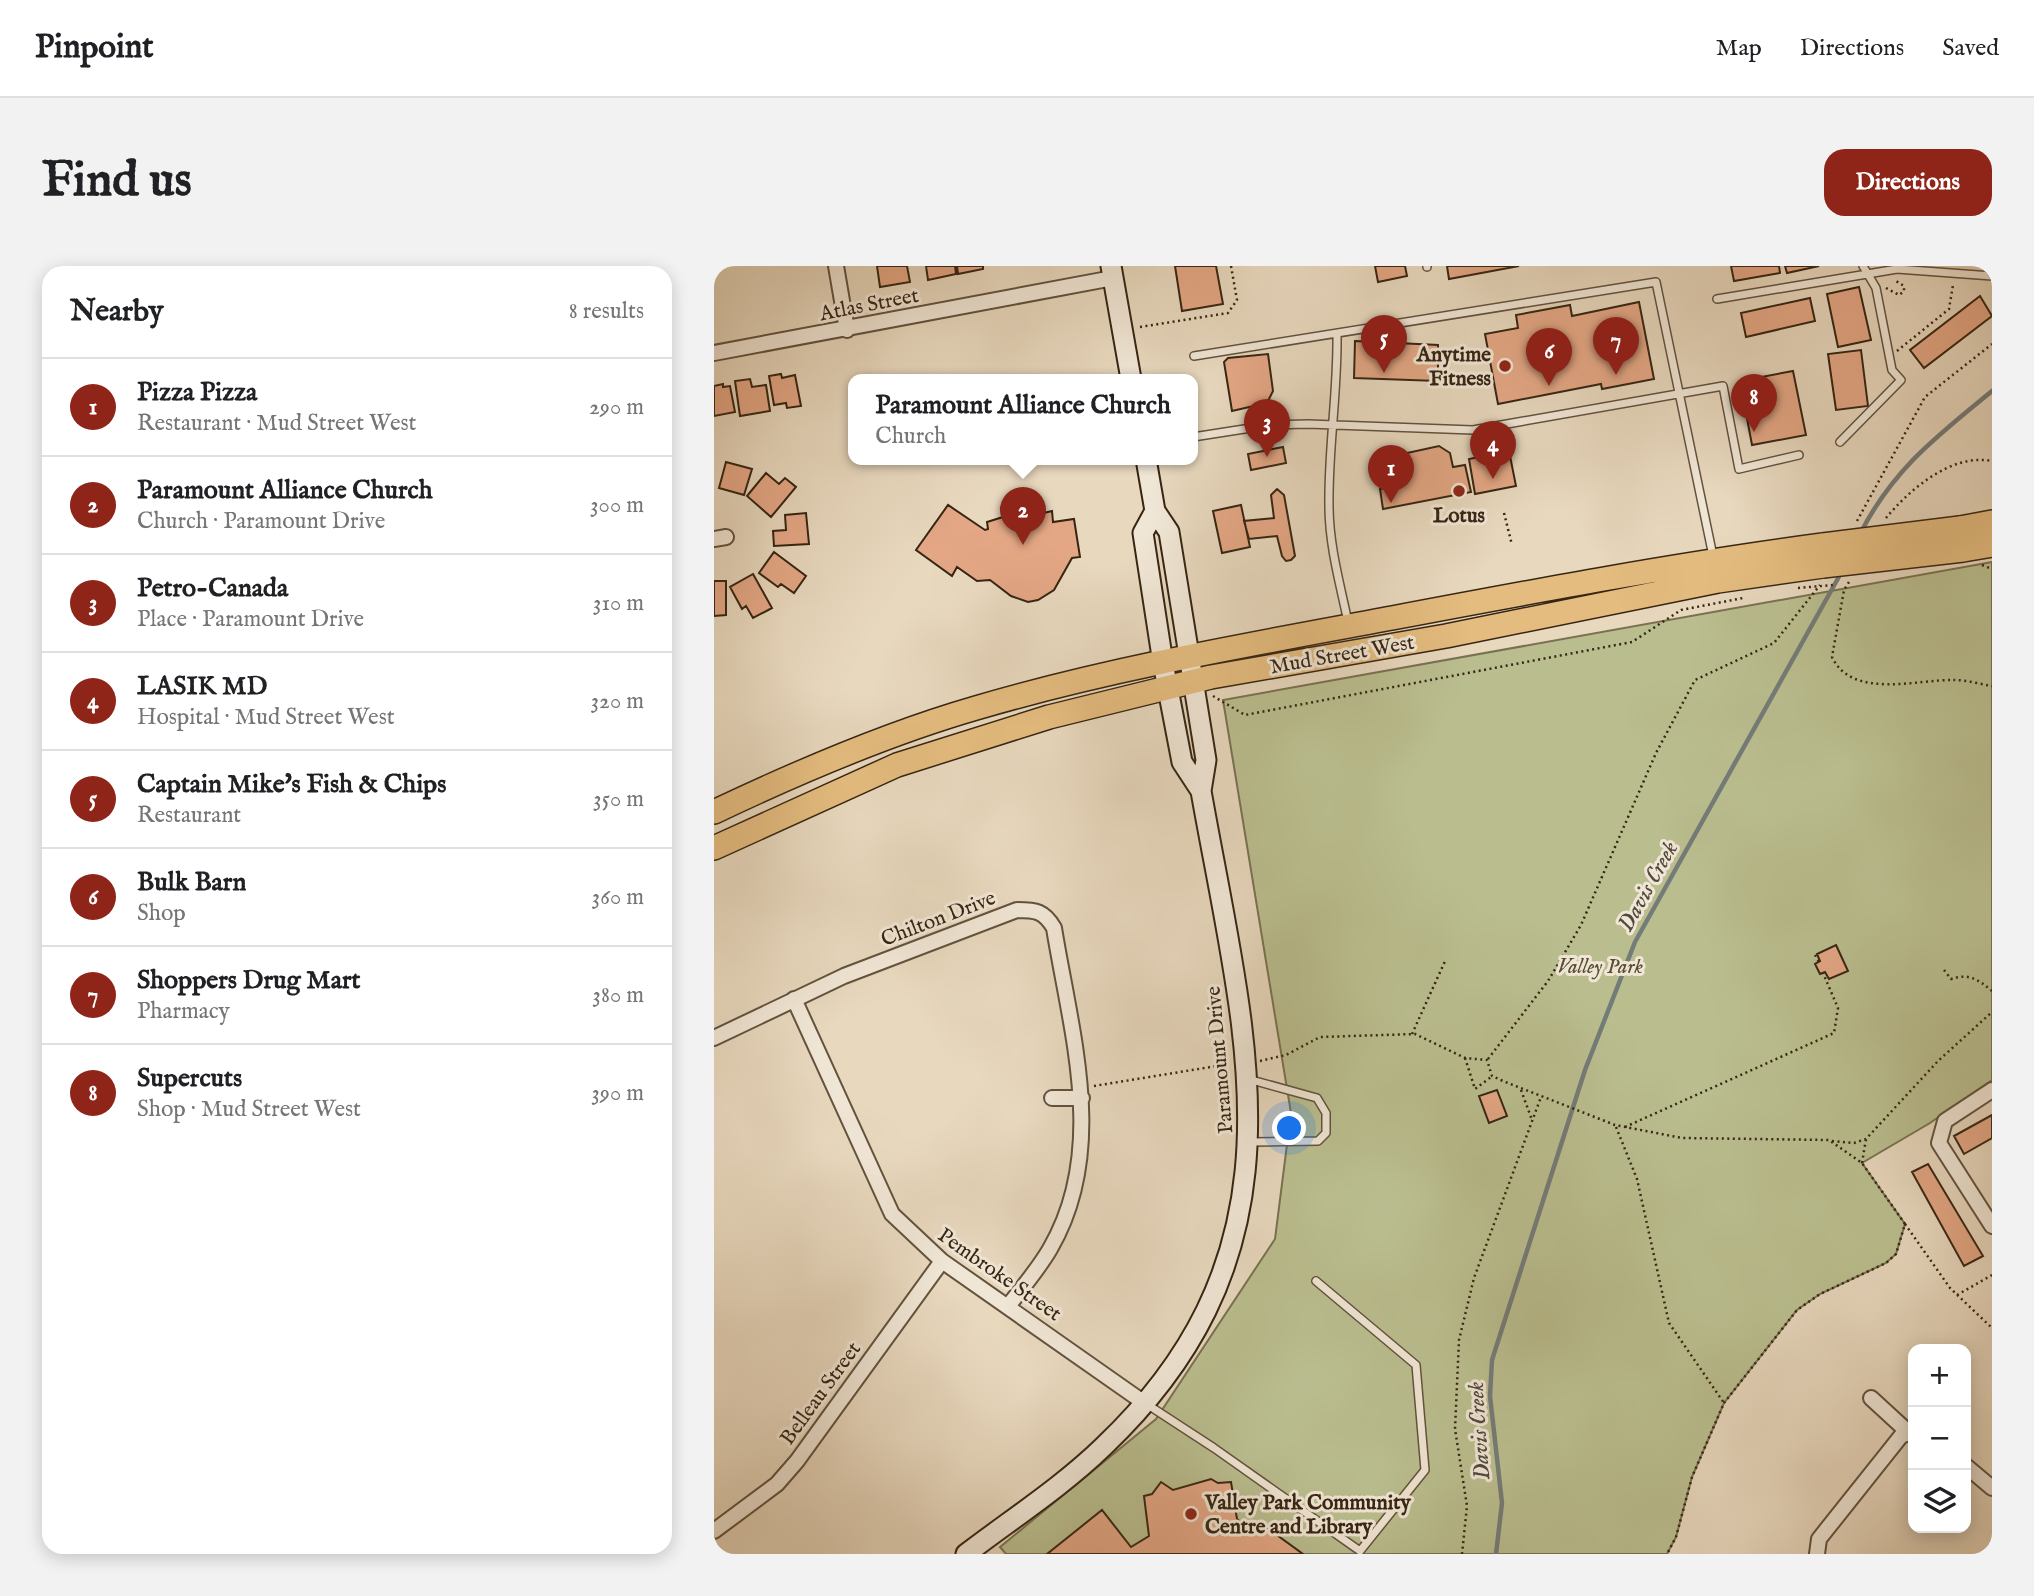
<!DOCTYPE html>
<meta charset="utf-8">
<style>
:root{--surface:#fff;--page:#f2f2f2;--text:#202124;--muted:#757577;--line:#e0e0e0;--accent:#8f2418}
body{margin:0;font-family:"IM FELL English",serif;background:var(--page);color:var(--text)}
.controls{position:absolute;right:21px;bottom:21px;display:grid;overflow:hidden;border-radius:14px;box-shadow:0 4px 18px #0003}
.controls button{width:63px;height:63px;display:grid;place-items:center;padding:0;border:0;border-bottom:2px solid var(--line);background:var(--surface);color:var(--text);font:35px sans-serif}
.you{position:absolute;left:576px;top:863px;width:24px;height:24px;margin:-18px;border:5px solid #fff;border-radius:50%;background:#1a73e8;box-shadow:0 0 0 10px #1a73e833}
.badge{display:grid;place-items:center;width:46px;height:46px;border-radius:50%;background:var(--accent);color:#fff;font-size:23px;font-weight:700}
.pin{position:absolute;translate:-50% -58px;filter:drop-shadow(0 2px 4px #0008)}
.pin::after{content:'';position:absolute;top:37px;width:24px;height:21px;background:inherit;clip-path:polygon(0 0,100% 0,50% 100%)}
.popup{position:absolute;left:134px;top:108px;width:350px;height:91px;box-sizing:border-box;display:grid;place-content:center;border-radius:14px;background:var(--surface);filter:drop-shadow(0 2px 5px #0005);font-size:23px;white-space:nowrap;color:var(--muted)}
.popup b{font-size:26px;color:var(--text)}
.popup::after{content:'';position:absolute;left:50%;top:100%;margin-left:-14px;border:14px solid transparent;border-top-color:var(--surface)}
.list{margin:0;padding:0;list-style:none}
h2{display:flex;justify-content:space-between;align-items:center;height:91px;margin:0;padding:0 28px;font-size:30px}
h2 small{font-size:23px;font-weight:400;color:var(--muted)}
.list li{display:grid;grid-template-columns:46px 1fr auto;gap:21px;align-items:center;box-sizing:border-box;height:98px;padding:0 28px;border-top:2px solid var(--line)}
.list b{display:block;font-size:26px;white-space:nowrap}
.list p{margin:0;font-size:23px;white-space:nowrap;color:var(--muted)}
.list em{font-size:23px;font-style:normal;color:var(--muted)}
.icon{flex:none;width:38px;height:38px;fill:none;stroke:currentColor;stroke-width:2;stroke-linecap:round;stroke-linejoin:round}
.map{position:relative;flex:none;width:1278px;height:1288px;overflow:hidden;border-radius:21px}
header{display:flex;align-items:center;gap:42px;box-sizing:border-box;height:98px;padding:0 35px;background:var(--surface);border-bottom:2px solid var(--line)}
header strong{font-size:33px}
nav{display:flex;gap:38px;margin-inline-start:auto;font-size:24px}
.intro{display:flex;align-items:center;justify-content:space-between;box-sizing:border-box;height:168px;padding:0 42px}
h1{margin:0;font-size:49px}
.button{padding:18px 32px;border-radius:21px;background:var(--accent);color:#fff;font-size:24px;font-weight:700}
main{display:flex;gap:42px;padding:0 42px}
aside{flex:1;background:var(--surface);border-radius:21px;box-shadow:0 4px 18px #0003}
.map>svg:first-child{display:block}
.green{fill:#babe8f;stroke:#787251;stroke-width:2}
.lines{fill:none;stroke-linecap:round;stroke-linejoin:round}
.stream{stroke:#747c79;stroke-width:4.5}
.building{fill:#e4a785;stroke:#362513;stroke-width:2}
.lane-casing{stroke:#62523e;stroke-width:10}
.street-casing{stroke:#62523e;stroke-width:18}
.secondary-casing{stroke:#362513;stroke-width:23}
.primary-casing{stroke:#362513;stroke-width:26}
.path{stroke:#362513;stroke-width:2.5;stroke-dasharray:2 3.5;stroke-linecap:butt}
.lane{stroke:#f0e6d5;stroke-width:7}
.street{stroke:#f0e6d5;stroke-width:14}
.secondary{stroke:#f0e6d5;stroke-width:19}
.primary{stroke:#e4bc7f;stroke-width:23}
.primary-bridge-casing{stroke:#362513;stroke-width:26;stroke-linecap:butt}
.path-bridge{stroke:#362513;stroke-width:2.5;stroke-dasharray:2 3.5;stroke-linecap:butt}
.primary-bridge{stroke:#e4bc7f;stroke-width:23}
.poi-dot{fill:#8f2418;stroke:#f0e6d5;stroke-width:2.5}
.labels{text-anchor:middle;stroke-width:6;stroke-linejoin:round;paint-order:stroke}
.street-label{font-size:21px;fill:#362513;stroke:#f0e6d5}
.poi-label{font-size:21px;font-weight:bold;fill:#362513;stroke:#f0e6d5;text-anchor:end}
.park-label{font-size:21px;font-style:italic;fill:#574b32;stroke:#f0e6d5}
.water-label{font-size:23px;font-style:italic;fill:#50493e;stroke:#f0e6d5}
</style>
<header>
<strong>Pinpoint</strong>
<nav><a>Map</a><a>Directions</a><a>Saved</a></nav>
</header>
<div class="intro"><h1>Find us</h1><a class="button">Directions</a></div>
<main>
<aside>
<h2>Nearby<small>8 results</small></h2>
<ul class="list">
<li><span class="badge">1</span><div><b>Pizza Pizza</b><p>Restaurant · Mud Street West</p></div><em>290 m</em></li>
<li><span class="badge">2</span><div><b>Paramount Alliance Church</b><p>Church · Paramount Drive</p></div><em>300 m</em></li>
<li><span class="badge">3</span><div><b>Petro-Canada</b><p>Place · Paramount Drive</p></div><em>310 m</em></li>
<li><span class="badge">4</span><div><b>LASIK MD</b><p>Hospital · Mud Street West</p></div><em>320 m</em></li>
<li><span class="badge">5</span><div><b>Captain Mike's Fish &amp; Chips</b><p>Restaurant</p></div><em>350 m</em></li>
<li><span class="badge">6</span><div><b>Bulk Barn</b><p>Shop</p></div><em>360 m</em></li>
<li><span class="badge">7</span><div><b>Shoppers Drug Mart</b><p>Pharmacy</p></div><em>380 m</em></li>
<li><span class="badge">8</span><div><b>Supercuts</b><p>Shop · Mud Street West</p></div><em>390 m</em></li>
</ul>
</aside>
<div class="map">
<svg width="1278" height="1288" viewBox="0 0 1278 1288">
<rect width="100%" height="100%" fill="#e8d8be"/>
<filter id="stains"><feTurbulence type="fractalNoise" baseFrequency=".00286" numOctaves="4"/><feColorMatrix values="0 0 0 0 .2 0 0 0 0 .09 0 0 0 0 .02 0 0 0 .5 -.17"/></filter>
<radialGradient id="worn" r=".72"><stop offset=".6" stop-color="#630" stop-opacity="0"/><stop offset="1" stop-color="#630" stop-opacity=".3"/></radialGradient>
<path class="green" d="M 1278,296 L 1278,814 L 1216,857 L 1148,897 L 1191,958 L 1182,988 L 1172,997 L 1106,1028 L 1083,1044 L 1010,1137 L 978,1211 L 962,1271 L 953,1288 L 292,1288 L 286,1281 L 442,1153 L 561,973 L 577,847 L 509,434 Z"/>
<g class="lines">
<path class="stream" d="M 1146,268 C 1179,203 1223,170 1278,125
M 782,1288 L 788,1237 L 776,1130 L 778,1094 L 871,804 L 921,676 L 1127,307"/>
</g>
<path class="building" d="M 163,0 L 193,0 L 196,16 L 166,21 Z
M 212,0 L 241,0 L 242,8 L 214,14 Z
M 243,0 L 269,0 L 269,3 L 244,8 Z
M 461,0 L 502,0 L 509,38 L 468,45 Z
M 661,0 L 691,0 L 693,10 L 664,16 Z
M 733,0 L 805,0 L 735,13 Z
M 1017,0 L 1065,0 L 1066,7 L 1020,15 Z
M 1071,0 L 1105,0 L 1073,7 Z
M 1145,21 L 1157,74 L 1124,81 L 1113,28 Z
M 1266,30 L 1278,50 L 1210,102 L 1196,84 Z
M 1096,32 L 1101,55 L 1032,71 L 1027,47 Z
M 925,36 L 940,113 L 888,123 L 887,118 L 784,138 L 771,68 L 804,62 L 802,49 L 856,39 L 858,50 Z
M 641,75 L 724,79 L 724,115 L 640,112 Z
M 1147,84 L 1154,140 L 1122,144 L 1114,88 Z
M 554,88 L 559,125 L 553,137 L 518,145 L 510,96 L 514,92 Z
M 1079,105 L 1092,169 L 1038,179 L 1026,115 Z
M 67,108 L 68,112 L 81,109 L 87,140 L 73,142 L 72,137 L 60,139 L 55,110 Z
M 36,113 L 38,121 L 52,119 L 56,145 L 26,150 L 21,115 Z
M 9,118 L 9,121 L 16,120 L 21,146 L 0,150 L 0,120 Z
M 725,180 L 736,187 L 739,201 L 751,199 L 757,226 L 669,243 L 666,223 L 671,222 L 668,202 L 675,191 Z
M 569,181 L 572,197 L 537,204 L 534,188 Z
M 795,185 L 802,220 L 761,228 L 755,193 Z
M 12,196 L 38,203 L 30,229 L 5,222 Z
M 52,207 L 65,218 L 71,212 L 82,221 L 57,251 L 33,230 Z
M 563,223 L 570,229 L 581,290 L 577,294 L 572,295 L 568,290 L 563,270 L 535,273 L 530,255 L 560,252 L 557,229 Z
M 319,236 L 325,248 L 338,245 L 339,256 L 360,253 L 366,291 L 358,292 L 340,324 L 324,334 L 314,336 L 297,330 L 276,314 L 263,315 L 243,301 L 238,310 L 202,284 L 234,239 L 271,264 L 274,263 L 273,256 L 289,251 L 287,242 Z
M 527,239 L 536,281 L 508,287 L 499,245 Z
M 92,247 L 95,278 L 60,280 L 59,265 L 72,264 L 71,249 Z
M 60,286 L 92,310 L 80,327 L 67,318 L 64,321 L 45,307 Z
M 39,308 L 58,342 L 39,352 L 32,340 L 28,343 L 16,321 Z
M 0,315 L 12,315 L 12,349 L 0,350 Z
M 1122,679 L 1134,705 L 1115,713 L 1111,706 L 1106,708 L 1101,698 L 1106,695 L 1103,688 Z
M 783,824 L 793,850 L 775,857 L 765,830 Z
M 1278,849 L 1278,872 L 1250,888 L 1240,870 Z
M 1214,898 L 1269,990 L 1250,1000 L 1198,906 Z
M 497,1213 L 504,1217 L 517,1216 L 523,1253 L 538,1267 L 545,1256 L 589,1288 L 333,1288 L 388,1244 L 417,1281 L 435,1270 L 430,1230 L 438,1228 L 447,1216 L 459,1224 Z"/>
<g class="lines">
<g class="lane-casing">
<path id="lane" d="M 713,0 L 713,1
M 1003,33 L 1183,3 L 1278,10
M 623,68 C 624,126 614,182 615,240 C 615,279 626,318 634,356
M 480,90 L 942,16 L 999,290
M 479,171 L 556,159 L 594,158 L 759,164 L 1009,120 L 1025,203 L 1085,189
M 1126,176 L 1187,114 L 1178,104 L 1162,22 L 1149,0
M 534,813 L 603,832 L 612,847 L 612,867 L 604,875 L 536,876
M 431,1137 L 500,1182 L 646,1285 L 711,1204 L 702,1099 L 602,1015"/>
</g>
<g class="street-casing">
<path id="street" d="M 122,0 L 133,64
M 0,87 L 399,12
M 0,273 L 12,271
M 80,733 L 178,948 L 228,995 L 429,1136
M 0,772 L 130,710 L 303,644 C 322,644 330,645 340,662 C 357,767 394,884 336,983 C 325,1002 309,1021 295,1039
M 1278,824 L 1231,855 L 1225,877 L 1278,960
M 338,832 L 368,832
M 1157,1132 L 1194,1166
M 1252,1200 L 1278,1222
M 0,1265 L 63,1218 L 83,1195 L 228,995
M 1103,1288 L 1105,1273 L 1187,1170 L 1199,1165"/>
</g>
<g class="secondary-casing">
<path id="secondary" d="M 397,0 L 417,113
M 441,245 L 429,267 L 449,397 L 468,496 L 487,525
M 252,1288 C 298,1253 349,1220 390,1180 C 599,981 531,774 487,525 L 492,494 L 455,266 L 441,245 L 432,193"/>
</g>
<g class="primary-casing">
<path id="primary" d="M 1246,262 L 1278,256
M 1249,284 L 1278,279
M 0,546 C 84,506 172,468 262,442 C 398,402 539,378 678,352 C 821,325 964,298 1109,279
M 0,582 L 183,499 L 335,451 L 497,411 L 732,370 L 1004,315 L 1109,300"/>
</g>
<path class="path" d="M 1172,22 L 1185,29 L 1190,25 L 1190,20 L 1182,15
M 426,61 L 514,47 L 523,34 L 517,0
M 1183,85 L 1235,43 L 1239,19
M 790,247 L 798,279
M 1172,252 C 1196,223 1238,187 1278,195
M 1143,255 L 1211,131 L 1278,78
M 1268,299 L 1278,303
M 1135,316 L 1130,324 L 1118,391 C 1138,434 1205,413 1240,414 C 1252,414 1266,418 1278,420
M 499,430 L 531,449 L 918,376 L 967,344 L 1029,332
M 1101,689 L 1105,696
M 1230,704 L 1237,713 C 1254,707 1264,713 1278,725
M 698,768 L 732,693
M 751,792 L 761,823 L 777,811
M 774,793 L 834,715 L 867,659 L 942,487 L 981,414 L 1060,377 L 1106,319
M 546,795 L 572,789 L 606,771 L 701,768 L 751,792 L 773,794 L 778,810 L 789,815 L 901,859 L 968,872 L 1115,874 L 1148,897 L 1191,958 L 1182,988 L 1172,997 L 1106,1028 L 1083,1044 L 1010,1137 L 978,1211 L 962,1271 L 953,1288
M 380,820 L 515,798
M 807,824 L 818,854
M 902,861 L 923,913 L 955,1057 L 1010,1137
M 911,861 L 1120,767 L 1124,742 L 1109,707
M 1118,875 L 1140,877 L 1152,873 L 1224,795 L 1278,746
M 1148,897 L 1152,873
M 1191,958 L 1236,1022 L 1278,1062
M 1243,1029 L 1278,1009
M 748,1288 L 753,1240 L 741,1163 L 745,1074 L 760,1012 L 827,831"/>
<use href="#lane" class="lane"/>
<use href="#street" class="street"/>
<use href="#secondary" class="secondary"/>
<use href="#primary" class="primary"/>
<g class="primary-bridge-casing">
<path id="primary-bridge" d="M 1109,279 L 1246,262
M 1109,300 L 1249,284"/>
</g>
<path class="path-bridge" d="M 1084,322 L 1119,319"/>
<use href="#primary-bridge" class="primary-bridge"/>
</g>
<g class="poi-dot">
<circle cx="791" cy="100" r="7"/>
<circle cx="745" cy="225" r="7"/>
<circle cx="477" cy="1248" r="7"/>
</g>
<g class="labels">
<g class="street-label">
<text transform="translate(155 38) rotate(-11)" y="7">Atlas Street</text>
<text transform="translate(628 388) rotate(-10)" y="7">Mud Street West</text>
<text transform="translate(224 652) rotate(-21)" y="7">Chilton Drive</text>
<text transform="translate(505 794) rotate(-95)" y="7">Paramount Drive</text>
<text transform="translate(286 1008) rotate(35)" y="7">Pembroke Street</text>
<text transform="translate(106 1127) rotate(-54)" y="7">Belleau Street</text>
</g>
<g class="poi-label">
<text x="777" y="95">Anytime<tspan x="777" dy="24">Fitness</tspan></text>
<text x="745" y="256" text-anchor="middle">Lotus</text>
<text x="491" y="1243" text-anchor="start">Valley Park Community<tspan x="491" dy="24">Centre and Library</tspan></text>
</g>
<g class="park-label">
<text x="886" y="707">Valley Park</text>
</g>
<g class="water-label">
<text transform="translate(933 620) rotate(-61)" y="8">Davis Creek</text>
<text transform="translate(764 1165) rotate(-94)" y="8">Davis Creek</text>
</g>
</g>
<rect width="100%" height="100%" filter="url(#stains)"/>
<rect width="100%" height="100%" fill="url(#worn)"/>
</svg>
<div class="controls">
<button>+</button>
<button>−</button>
<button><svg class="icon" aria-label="layers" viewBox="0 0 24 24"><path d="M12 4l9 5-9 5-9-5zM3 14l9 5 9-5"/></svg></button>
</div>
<div class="you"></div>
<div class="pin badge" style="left:677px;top:237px">1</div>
<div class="pin badge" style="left:309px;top:279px">2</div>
<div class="popup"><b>Paramount Alliance Church</b>Church</div>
<div class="pin badge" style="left:553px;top:191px">3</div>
<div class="pin badge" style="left:779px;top:213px">4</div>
<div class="pin badge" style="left:670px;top:107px">5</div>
<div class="pin badge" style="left:835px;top:120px">6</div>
<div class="pin badge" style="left:902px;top:109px">7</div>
<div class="pin badge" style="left:1040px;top:166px">8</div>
</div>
</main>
